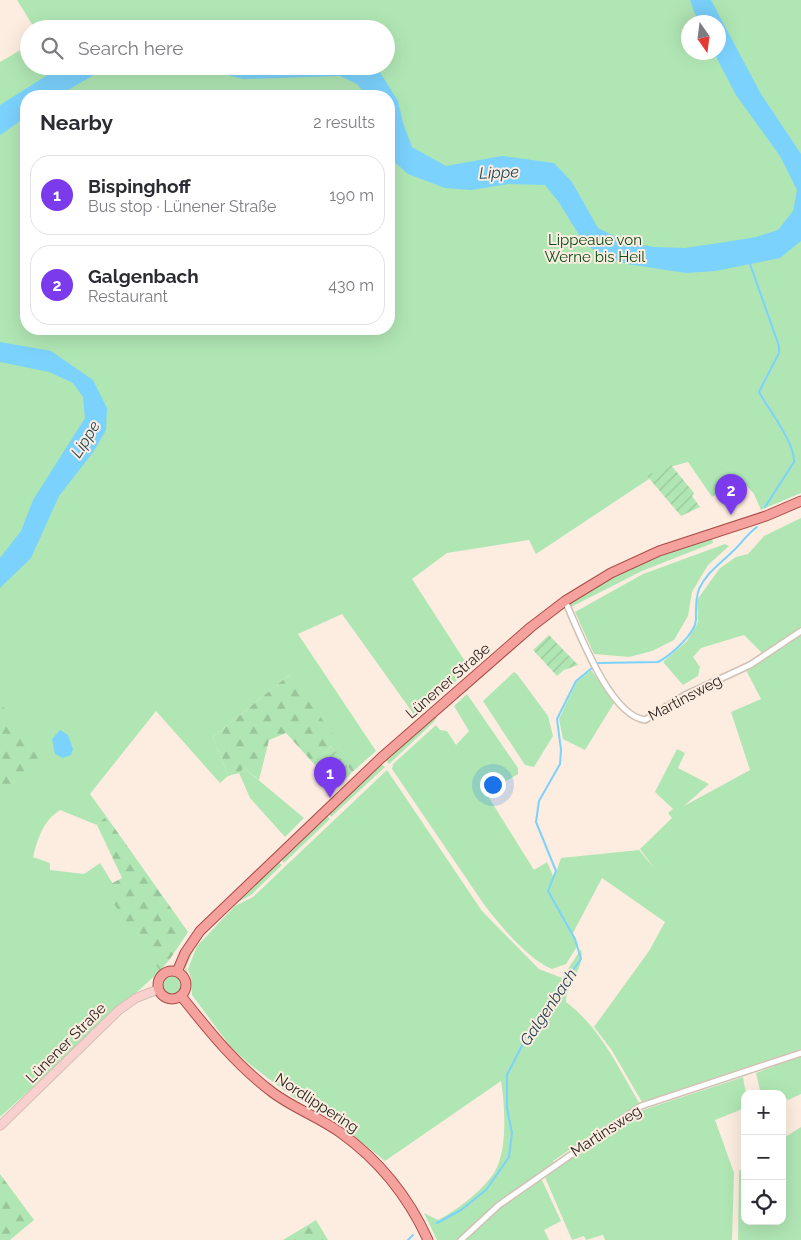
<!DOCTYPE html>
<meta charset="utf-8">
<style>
:root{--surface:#fff;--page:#f7f7f7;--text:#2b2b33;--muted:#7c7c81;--line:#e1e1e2;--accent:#7c3aed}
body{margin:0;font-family:Raleway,sans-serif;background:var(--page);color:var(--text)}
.controls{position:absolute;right:15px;bottom:15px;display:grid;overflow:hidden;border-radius:10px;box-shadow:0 5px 20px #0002}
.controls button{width:45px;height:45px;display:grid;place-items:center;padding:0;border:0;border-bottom:1px solid var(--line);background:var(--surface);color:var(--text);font:25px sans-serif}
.compass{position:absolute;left:681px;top:15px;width:45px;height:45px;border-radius:50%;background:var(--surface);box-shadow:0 5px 20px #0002;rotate:166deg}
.you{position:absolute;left:492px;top:784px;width:18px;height:18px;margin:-12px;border:4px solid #fff;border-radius:50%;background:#1a73e8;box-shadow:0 0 0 8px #1a73e833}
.badge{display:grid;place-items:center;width:32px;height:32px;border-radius:50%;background:var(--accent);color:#fff;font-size:16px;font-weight:700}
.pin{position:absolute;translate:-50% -41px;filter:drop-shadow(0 1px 2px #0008)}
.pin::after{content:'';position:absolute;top:26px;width:18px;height:15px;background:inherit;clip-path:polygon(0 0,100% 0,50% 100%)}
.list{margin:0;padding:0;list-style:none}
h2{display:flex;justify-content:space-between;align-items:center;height:65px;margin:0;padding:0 20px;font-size:21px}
h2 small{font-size:16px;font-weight:400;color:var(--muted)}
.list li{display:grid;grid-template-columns:32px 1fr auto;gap:15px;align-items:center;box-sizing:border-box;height:80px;margin:0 10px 10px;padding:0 10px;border:1px solid var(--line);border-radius:20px}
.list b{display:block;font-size:19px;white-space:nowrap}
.list p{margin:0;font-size:16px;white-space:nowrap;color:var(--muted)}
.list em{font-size:16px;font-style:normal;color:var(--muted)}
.icon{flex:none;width:28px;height:28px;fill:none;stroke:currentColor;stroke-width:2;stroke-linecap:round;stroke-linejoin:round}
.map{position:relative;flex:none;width:801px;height:1240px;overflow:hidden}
.search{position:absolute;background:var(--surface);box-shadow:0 5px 20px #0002;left:20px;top:20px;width:375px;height:55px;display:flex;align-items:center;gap:12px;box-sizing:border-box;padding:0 18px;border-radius:28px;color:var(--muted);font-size:19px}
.panel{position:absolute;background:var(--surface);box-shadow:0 5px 20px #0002;left:20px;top:90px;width:375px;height:245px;border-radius:20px}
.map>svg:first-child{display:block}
.green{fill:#b0e6b4;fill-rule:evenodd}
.forest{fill:url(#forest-firs)}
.garden{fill:url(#garden-furrows)}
.water{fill:#7bd2fd}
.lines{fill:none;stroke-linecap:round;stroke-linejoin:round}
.stream{stroke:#7bd2fd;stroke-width:2}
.minor-casing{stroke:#d1c1b5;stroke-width:8}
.secondary-casing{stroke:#d1c1b5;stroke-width:10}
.primary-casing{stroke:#aa4d47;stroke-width:11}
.minor{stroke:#fff;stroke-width:5}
.secondary{stroke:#fad0ce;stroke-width:8}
.primary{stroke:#f5a19d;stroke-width:9}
.labels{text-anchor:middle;stroke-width:4;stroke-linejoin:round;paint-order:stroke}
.park-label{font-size:15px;fill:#024c17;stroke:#fdede0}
.street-label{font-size:15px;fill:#2a2420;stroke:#fdede0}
.water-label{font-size:16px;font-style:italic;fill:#204658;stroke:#fdede0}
</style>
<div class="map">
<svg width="801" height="1240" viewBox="0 0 801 1240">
<defs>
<pattern id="forest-firs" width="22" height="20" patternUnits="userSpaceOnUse" patternTransform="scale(1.25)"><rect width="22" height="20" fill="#b0e6b4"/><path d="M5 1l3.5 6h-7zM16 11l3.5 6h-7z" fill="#98c59a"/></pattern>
<pattern id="garden-furrows" width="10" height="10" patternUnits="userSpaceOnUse" patternTransform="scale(1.25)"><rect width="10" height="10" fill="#b0e6b4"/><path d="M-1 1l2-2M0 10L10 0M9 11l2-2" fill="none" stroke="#98c59a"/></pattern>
</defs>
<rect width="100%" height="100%" fill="#fdede0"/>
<path class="green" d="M 17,0 L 801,0 L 801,493 L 761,510 L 754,494 L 742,480 L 712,497 L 688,462 L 670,467 L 652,477 L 536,554 L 529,540 L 447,553 L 412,579 L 470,669 L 415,716 L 342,614 L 298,634 L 376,751 L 352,772 L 289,675 L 213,737 L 228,776 L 220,783 L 156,711 L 90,794 L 106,816 L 97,825 L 60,810 C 43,821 38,838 33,857 L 50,863 L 50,870 L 84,874 L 100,863 L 159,958 L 155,963 L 160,971 L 0,1117 L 0,62 L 29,45 L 29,66 L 386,66 L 386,29 L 35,29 ZM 688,22 L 718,22 L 718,52 L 688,52 ZM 26,96 L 389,96 L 389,329 L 26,329 Z
M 801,518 L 801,627 L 762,653 L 744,635 L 701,648 L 693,657 L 700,667 L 698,676 L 683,685 L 663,662 L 687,641 L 698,622 L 697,600 L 720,568 L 736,557 L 748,554 L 764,536 Z
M 712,538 L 713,543 L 642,571 L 571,607 L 571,603 C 615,573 662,554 712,538 Z
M 725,544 L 729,546 L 708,565 L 692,592 L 688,616 L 674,640 L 652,651 L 629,657 L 594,654 L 575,612 L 643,574 Z
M 801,635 L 801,1049 L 642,1102 L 611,1049 L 594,1027 L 649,951 L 665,922 L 602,878 L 573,933 L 578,945 L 566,964 L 552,969 C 527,959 499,924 483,903 L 392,769 L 393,764 L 436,725 L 440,730 L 447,731 L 456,745 L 469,731 L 454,706 L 467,694 L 518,768 L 518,774 L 486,793 L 534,870 L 547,862 L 554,878 L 561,858 L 639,850 L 654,868 L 640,849 L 672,818 L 668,813 L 673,809 L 655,792 L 677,749 L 685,753 L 678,768 L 709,784 L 684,806 L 750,770 L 731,712 L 761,699 L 746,670 Z
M 591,670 L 614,703 L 585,750 L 563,739 L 559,719 L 577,681 Z
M 514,672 L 517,674 L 548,716 L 553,736 L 534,767 L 525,765 L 483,701 Z
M 434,717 L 437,717 L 434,722 L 389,764 L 386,760 Z
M 381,764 L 385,767 L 331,817 L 328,813 Z
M 244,768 L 304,818 L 285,837 L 250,798 L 239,773 Z
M 387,770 L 482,911 L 539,969 L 562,978 L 581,949 C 585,970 566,983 566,1002 C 601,1028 619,1069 641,1106 L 614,1125 L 611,1122 L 553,1161 L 555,1165 L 498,1206 L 461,1240 L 437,1240 L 424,1213 L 438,1220 C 455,1212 484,1189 494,1173 C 508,1151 505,1106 501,1081 L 385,1161 L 333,1119 L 290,1095 L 292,1090 L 289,1089 L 286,1092 L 248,1063 L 230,1046 L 192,995 L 191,978 L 188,969 L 197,946 L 235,906 L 253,897 Z
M 326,815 L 330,819 L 284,863 L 281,859 Z
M 279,862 L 282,865 L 251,895 L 231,906 L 197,942 L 186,967 L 189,980 L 190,999 L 185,966 L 196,941 L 231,904 Z
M161 985a11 11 0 1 1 22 0a11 11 0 1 1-22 0Z
M 801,1056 L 801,1094 L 788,1100 L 782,1094 L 761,1094 L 756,1073 Z
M 743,1077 L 746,1094 L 745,1108 L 715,1120 L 734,1173 L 732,1240 L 605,1240 L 603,1235 L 586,1240 L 584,1236 L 572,1240 L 544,1175 L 643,1110 Z
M 801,1127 L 801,1240 L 738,1240 L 739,1171 L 745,1167 L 745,1221 L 782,1221 L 782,1129 L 787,1136 Z
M 541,1178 L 561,1221 L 544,1230 L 549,1240 L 465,1240 L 500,1208 Z"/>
<path class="forest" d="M 289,675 L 358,767 L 352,772 L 331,746 L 315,765 L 286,733 L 269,740 L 259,780 L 244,768 L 239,773 L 228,776 L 213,737 Z
M 0,703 L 23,732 L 47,751 L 11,801 L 0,794 Z
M 106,816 L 188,932 L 170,959 L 160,971 L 103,888 L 122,878 L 97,825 Z
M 0,1174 L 34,1220 L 10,1240 L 0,1240 Z
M 316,1220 L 328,1240 L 283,1240 Z"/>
<path class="garden" d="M 671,465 L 694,493 L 692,496 L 700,507 L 681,516 L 647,476 L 661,468 Z
M 549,635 L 578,665 L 564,670 L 557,676 L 533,650 Z
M 331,746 L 352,772 L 338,787 L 315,765 Z"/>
<path class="water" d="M 690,0 L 711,0 L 761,94 L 801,154 L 801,241 L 780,258 L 715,271 L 686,273 L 627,264 L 599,254 L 584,243 L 558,201 L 545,185 L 509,184 L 471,190 L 445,188 L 408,174 L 389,157 L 389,96 L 367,96 L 357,84 L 340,76 L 243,79 L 192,66 L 376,66 L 398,101 L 403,123 L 412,147 L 446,166 L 502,156 L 554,163 L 572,182 L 598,228 L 626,242 L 654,247 L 685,248 L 719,243 L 756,237 L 778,230 L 793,211 L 797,190 L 780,156 L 736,95 L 714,53 L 718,52 L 718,22 L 698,22 Z
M 62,66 L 109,66 L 58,96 L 26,96 L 26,117 L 0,135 L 0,105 Z
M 0,342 L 51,351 L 93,380 L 107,408 L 106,430 L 94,451 L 59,496 L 31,558 L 0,588 L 0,558 L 21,531 L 33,500 L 85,418 L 83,397 L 73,383 L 49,372 L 0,362 Z
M 60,730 L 68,735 L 73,749 L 71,755 L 63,758 L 55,754 L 52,739 Z"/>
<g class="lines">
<path class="stream" d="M 750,264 L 779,346 L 779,353 L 759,392 C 769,410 795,443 794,462 L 765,507
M 437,1223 L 461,1210 L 486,1190 L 509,1157 L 512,1133 L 507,1108 L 507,1075 L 530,1030 L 581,959 L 575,939 L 548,891 L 556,871 L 536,822 L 539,801 L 560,764 L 561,750 L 557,719 L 576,681 L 598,663 L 658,662 C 670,656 695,634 696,620 C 696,609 695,600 699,589 C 707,572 720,564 732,552 C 742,543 746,535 757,527
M 408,1240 L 413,1235"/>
<g class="minor-casing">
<path id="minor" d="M 565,601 C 579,631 609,715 645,720 L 685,695 L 750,665 L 801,631
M 461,1240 L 499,1205 L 641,1106 L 801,1053"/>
</g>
<g class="secondary-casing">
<path id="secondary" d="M 0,1126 L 119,1010 L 136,998 L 159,989"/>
</g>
<g class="primary-casing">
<path id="primary" d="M158 985a14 14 0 1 1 28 0a14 14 0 1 1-28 0Z
M 177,972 L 185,953 L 200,931 L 381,758 L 531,627 L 565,601 L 611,573 L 659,551 L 766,516 L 801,501
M 181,996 C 209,1031 236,1065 272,1092 C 293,1108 319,1117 341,1133 C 380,1161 408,1196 428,1240"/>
</g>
<use href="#minor" class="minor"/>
<use href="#secondary" class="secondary"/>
<use href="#primary" class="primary"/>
</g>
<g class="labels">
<g class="park-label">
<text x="595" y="245">Lippeaue von<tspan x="595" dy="17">Werne bis Heil</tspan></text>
</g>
<g class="street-label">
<text transform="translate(448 681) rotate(-41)" y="5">Lünener Straße</text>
<text transform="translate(685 698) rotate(-28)" y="5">Martinsweg</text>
<text transform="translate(66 1043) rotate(-45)" y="5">Lünener Straße</text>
<text transform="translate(317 1103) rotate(33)" y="5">Nordlippering</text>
<text transform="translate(606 1131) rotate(-33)" y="5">Martinsweg</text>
</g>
<g class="water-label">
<text transform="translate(499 172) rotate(-2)" y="6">Lippe</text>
<text transform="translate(85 439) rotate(-58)" y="6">Lippe</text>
<text transform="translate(548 1007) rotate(-56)" y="6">Galgenbach</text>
</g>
</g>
</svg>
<div class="controls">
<button>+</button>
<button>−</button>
<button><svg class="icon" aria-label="locate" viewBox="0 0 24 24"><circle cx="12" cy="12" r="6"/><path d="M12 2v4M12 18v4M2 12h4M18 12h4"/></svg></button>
</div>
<svg class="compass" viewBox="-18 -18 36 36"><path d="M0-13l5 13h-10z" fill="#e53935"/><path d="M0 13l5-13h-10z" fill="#7c7c81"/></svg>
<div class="you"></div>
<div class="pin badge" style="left:330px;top:798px">1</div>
<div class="pin badge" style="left:731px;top:515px">2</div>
<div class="search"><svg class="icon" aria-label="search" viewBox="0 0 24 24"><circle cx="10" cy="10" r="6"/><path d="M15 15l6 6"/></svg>Search here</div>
<section class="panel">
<h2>Nearby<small>2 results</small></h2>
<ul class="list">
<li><span class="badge">1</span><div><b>Bispinghoff</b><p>Bus stop · Lünener Straße</p></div><em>190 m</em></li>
<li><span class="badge">2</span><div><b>Galgenbach</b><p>Restaurant</p></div><em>430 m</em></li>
</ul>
</section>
</div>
